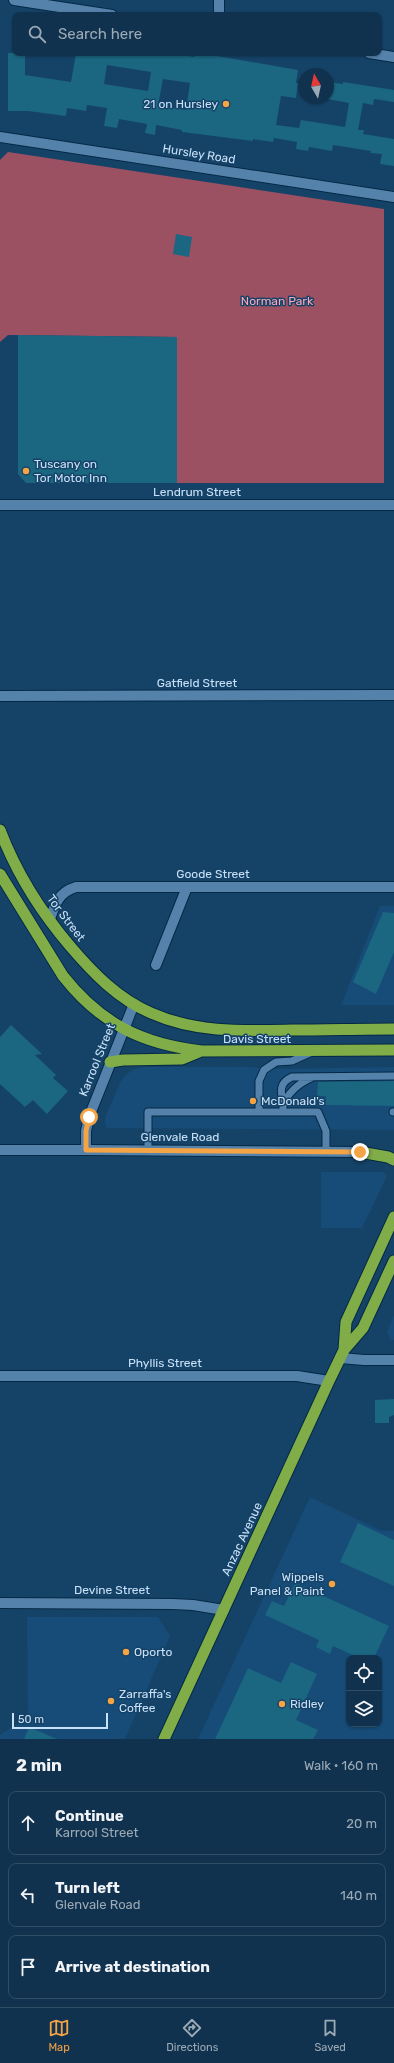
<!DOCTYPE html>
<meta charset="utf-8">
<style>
:root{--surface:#10324e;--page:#193a55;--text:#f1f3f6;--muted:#9caab6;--line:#304d66;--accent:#f4a345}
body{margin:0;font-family:Rubik,sans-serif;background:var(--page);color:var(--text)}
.controls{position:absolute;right:12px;bottom:12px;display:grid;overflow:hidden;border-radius:8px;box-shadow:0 1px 3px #0004}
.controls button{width:36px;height:36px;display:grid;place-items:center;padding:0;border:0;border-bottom:1px solid var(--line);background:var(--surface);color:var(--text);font:20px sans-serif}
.compass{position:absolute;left:298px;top:68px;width:36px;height:36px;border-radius:50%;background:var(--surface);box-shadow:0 1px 3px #0004;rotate:351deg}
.scale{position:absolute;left:12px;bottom:10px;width:96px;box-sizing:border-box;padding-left:4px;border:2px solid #c9e1f8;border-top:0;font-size:11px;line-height:14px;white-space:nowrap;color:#c9e1f8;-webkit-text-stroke:3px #154368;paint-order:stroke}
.stop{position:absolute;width:12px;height:12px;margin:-9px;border:3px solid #f4a345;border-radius:50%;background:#fff}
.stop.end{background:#f4a345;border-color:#fff;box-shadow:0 1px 4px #0008}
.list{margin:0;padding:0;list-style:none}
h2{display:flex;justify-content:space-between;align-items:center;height:52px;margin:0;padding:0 16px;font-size:17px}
h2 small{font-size:13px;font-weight:400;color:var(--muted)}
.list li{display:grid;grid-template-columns:26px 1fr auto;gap:12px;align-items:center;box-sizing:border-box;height:64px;margin:0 8px 8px;padding:0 8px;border:1px solid var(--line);border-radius:8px}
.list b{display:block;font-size:15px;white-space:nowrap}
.list p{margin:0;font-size:13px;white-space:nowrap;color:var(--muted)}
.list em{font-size:13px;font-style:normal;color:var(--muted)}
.icon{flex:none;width:22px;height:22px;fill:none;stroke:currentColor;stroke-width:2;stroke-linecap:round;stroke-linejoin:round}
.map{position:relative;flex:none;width:394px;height:1739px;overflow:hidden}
.search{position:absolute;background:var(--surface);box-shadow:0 1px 3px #0004;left:12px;right:12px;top:12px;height:44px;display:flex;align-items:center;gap:10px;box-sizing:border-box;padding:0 14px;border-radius:8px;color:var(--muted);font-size:15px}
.sheet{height:268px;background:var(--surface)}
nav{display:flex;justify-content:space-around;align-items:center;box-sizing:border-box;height:56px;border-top:1px solid var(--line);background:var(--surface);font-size:11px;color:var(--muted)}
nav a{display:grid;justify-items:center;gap:2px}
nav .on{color:var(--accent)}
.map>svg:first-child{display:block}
.built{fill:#164c77;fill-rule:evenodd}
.green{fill:#9c5162}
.building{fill:#1b6680;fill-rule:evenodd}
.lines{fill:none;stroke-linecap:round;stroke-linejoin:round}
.service-casing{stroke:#052945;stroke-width:9}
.minor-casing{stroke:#052945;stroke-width:12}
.tertiary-casing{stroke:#052945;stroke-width:12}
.trunk-casing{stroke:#052945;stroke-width:13}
.service{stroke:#5582ab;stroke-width:7}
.minor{stroke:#5582ab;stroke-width:10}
.tertiary{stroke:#5582ab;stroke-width:10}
.trunk{stroke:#80ad47;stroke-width:11}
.route{stroke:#f4a345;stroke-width:5}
.poi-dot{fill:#f4a345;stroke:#154368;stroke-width:1.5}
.labels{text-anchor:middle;stroke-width:3;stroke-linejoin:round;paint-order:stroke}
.poi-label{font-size:12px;fill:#c9e1f8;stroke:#154368;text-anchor:start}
.street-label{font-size:12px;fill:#c9e1f8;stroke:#154368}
.park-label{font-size:12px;fill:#fea6b8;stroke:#154368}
</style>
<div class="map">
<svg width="394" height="1739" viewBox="0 0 394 1739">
<rect width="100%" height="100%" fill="#154368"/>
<path class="built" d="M 380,906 L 394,906 L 394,1005 L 341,1005 Z
M 145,1067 L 252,1067 L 273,1069 L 394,1067 L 394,1130 L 107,1128 L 105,1124 L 105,1118 L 119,1085 L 124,1076 L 134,1069 Z
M 321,1172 L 383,1172 L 387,1176 L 362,1228 L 321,1228 Z
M 394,1315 L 394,1340 L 391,1340 L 387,1332 Z
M 310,1497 L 382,1531 L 394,1531 L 394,1739 L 198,1739 ZM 349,1658 L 379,1658 L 379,1724 L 349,1724 Z
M 27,1617 L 158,1617 L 170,1636 L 125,1739 L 0,1739 L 0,1735 L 28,1717 Z"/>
<path class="green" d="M 8,152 L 384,209 L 384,483 L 177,483 L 177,337 L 8,335 L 0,342 L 0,160 Z"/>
<path class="building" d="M 8,53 L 25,53 L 25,75 L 71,82 L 76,53 L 171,53 L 194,57 L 195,53 L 200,53 L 298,70 L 296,83 L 298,83 L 296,98 L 281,96 L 276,125 L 299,128 L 301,120 L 345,127 L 349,103 L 328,99 L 328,82 L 343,84 L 343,82 L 394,90 L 394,102 L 374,99 L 373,105 L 363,103 L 358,130 L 364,130 L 363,134 L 394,139 L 394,166 L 380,164 L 382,154 L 370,153 L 371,151 L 333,145 L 332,151 L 309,147 L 308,151 L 296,149 L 297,142 L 274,138 L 273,142 L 253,139 L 253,141 L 182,132 L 182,130 L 156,125 L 155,135 L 145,133 L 147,124 L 119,119 L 117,128 L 104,126 L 107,108 L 87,105 L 86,111 L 67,108 L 66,116 L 28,111 L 8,111 ZM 107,65 L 151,72 L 148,91 L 104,84 ZM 163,79 L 190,83 L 186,110 L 158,105 Z
M 176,234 L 192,237 L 189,257 L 173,254 Z
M 18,335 L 177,337 L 177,483 L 26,483 L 18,474 Z
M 383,912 L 394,913 L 394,952 L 376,994 L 353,982 Z
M 11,1025 L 42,1054 L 35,1055 L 56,1075 L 53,1078 L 68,1091 L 47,1114 L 33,1100 L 25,1107 L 0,1084 L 0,1037 Z
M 394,1081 L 394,1106 L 326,1105 L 326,1096 L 317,1096 L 318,1082 Z
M 394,1399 L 394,1415 L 389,1417 L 389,1423 L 375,1423 L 375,1400 Z
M 358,1523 L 394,1540 L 394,1586 L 340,1562 Z
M 295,1583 L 389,1626 L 374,1658 L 359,1658 L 333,1646 L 330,1654 L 316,1647 L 319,1640 L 265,1615 L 272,1601 L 284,1606 Z
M 291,1662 L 317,1674 L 296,1720 L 318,1730 L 313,1739 L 215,1739 L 248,1668 L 281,1683 Z
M 29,1727 L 57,1739 L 24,1739 Z"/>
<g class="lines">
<g class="service-casing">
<path id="service" d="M 283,1105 C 281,1093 278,1083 292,1077 L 394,1076
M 283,1107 C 286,1094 299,1083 311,1078
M 259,1112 L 259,1081 L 264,1070 L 276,1062 L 292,1061 L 312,1052
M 393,1112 L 394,1112
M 148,1150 L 148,1112 L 318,1112 L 326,1131 L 326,1150"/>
</g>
<g class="minor-casing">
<path id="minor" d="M 14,0 L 112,15
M 219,15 L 219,0
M 369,53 L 394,57
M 0,505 L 394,505
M 0,696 L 394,695
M 50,919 C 55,904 59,892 76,887 L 394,887
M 156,965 L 187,887
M 86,1150 L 360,1152
M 340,1358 L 364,1360 L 394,1360
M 0,1376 L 297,1376 L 329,1381
M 0,1603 L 173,1604 L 193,1605 L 224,1610"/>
</g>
<g class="tertiary-casing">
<path id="tertiary" d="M 0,137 L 394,197
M 0,1150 L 86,1150 L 86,1131 L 89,1117 L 134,1004"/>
</g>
<g class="trunk-casing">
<path id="trunk" d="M 0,830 C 16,872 41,912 70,946 C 93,973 118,999 151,1013 C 196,1033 243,1031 291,1030 C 325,1030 360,1029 394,1029
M 0,874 L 63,976 C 101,1024 142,1044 202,1051 L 394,1050
M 110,1062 L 123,1060 L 182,1059 L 199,1052
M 360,1152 L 388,1157 L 394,1160
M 344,1350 L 346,1322 L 394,1217
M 164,1739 L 329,1381 L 344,1350 L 363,1328 L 394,1261"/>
</g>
<use href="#service" class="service"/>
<use href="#minor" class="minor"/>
<use href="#tertiary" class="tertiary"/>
<use href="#trunk" class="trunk"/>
</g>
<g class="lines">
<path class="route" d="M 89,1117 L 86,1131 L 86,1150 L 360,1152"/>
</g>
<g class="poi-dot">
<circle cx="226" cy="104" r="4"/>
<circle cx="26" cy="471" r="4"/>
<circle cx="253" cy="1101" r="4"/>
<circle cx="332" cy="1584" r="4"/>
<circle cx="126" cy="1652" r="4"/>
<circle cx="111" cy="1701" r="4"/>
<circle cx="282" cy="1704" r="4"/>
</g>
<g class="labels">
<g class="poi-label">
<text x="218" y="108" text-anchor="end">21 on Hursley</text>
<text x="34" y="468">Tuscany on<tspan x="34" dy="14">Tor Motor Inn</tspan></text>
<text x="261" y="1105">McDonald's</text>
<text x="324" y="1581" text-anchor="end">Wippels<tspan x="324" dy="14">Panel &amp; Paint</tspan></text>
<text x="134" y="1656">Oporto</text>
<text x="119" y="1698">Zarraffa's<tspan x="119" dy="14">Coffee</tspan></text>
<text x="290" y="1708">Ridley</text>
</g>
<g class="street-label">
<text transform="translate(199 154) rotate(9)" y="4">Hursley Road</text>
<text x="197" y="496">Lendrum Street</text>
<text x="197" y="687">Gatfield Street</text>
<text x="213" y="878">Goode Street</text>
<text transform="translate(66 918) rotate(53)" y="4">Tor Street</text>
<text x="257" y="1043">Davis Street</text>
<text transform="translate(97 1060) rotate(-68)" y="4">Karrool Street</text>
<text x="180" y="1141">Glenvale Road</text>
<text x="165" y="1367">Phyllis Street</text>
<text transform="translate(242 1539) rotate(-65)" y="4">Anzac Avenue</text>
<text x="112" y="1594">Devine Street</text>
</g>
<g class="park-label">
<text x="277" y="305">Norman Park</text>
</g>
</g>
</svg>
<div class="controls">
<button><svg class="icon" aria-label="locate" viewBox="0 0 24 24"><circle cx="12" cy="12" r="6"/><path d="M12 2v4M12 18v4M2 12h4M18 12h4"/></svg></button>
<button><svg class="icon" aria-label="layers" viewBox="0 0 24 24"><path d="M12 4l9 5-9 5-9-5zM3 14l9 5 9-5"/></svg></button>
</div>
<svg class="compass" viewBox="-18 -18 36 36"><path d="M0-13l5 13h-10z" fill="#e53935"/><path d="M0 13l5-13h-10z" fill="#9caab6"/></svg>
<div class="scale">50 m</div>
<div class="stop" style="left:89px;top:1117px"></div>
<div class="stop end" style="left:360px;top:1152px"></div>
<div class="search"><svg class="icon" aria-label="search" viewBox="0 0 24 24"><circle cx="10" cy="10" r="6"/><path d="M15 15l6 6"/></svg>Search here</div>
</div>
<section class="sheet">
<h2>2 min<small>Walk · 160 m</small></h2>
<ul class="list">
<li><svg class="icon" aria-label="ahead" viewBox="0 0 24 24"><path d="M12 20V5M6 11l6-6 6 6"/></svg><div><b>Continue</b><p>Karrool Street</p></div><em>20 m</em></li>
<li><svg class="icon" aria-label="left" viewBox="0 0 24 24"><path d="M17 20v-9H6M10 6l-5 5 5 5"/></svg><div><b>Turn left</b><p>Glenvale Road</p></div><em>140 m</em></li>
<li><svg class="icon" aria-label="arrive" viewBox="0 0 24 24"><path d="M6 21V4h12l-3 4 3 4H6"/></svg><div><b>Arrive at destination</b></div></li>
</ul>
</section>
<nav>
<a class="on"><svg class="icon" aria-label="map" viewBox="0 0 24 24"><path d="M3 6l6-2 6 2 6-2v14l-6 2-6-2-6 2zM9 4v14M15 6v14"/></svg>Map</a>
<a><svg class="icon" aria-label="directions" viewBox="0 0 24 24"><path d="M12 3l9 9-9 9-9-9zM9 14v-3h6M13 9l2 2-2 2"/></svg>Directions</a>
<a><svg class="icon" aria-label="saved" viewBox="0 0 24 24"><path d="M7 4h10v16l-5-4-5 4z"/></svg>Saved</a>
</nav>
